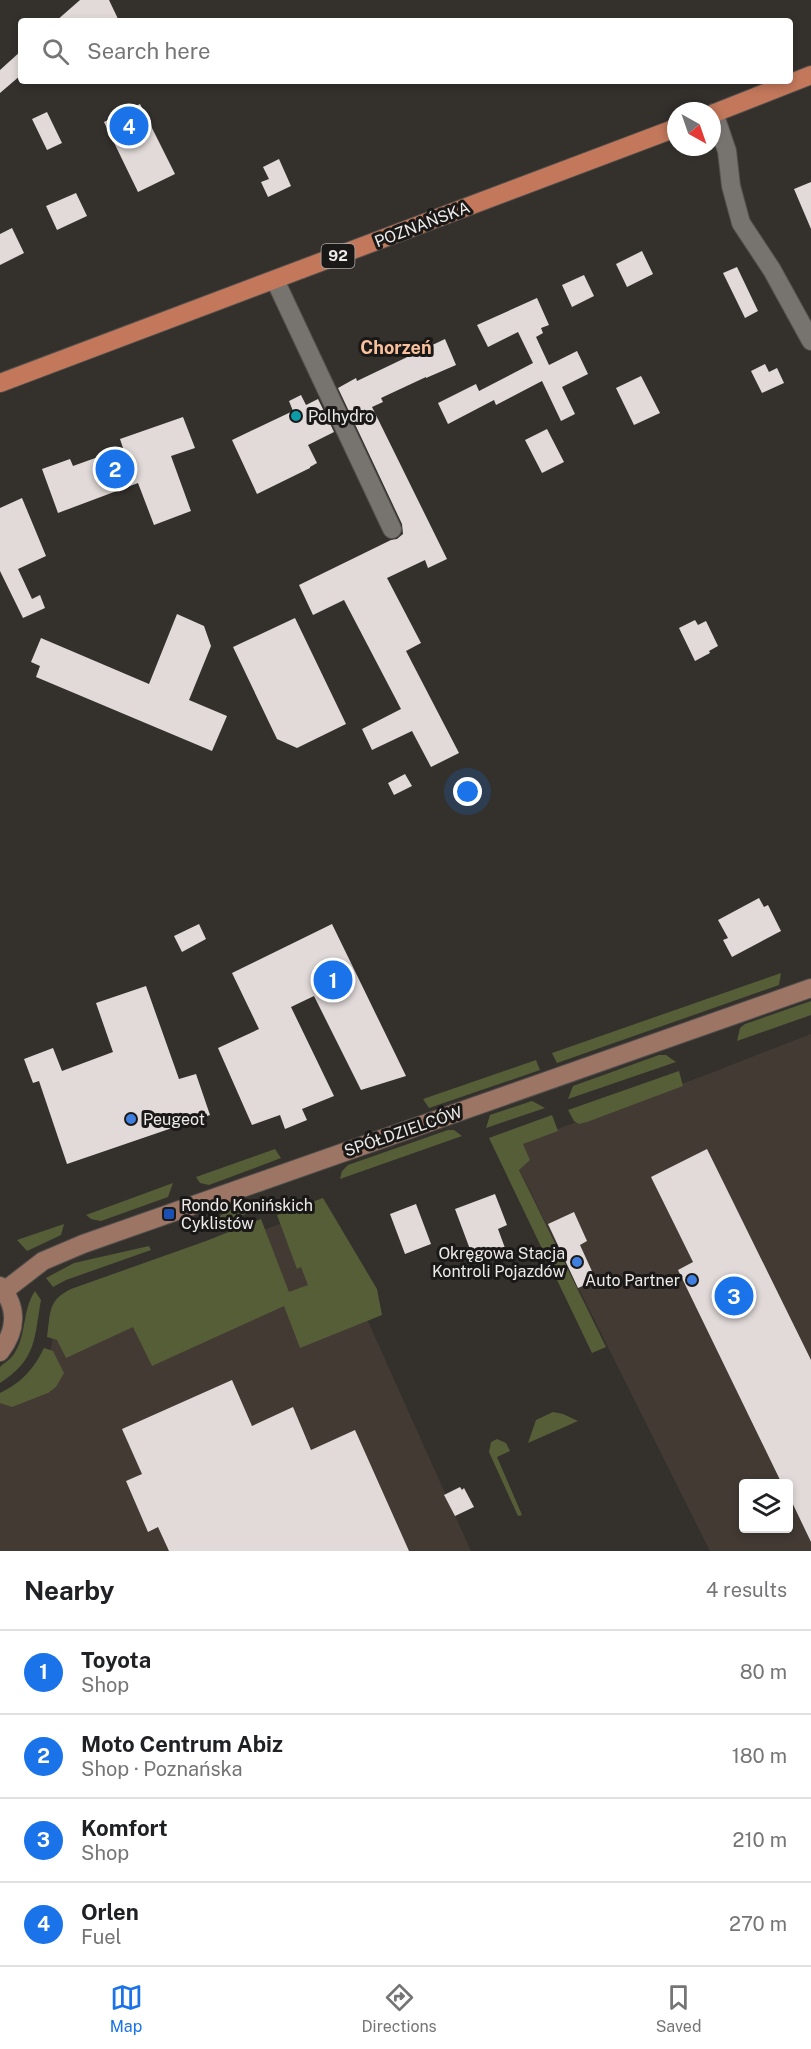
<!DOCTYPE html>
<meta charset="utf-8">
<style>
:root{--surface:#fff;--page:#f2f2f2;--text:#202124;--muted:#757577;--line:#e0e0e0;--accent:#1a73e8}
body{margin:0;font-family:"Public Sans",sans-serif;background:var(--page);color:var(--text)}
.controls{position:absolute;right:18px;bottom:18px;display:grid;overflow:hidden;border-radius:6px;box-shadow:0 3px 9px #0003}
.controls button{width:54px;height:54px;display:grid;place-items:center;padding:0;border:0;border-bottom:2px solid var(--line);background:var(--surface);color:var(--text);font:30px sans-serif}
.compass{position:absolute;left:667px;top:102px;width:54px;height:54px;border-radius:50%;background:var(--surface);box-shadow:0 3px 9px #0003;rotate:140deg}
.you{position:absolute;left:468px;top:792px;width:21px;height:21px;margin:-15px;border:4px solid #fff;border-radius:50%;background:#1a73e8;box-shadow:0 0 0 9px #1a73e833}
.badge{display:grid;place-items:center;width:39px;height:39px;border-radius:50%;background:var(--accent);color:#fff;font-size:20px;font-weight:700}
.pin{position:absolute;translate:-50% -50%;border:3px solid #fff;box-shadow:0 2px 6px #0006}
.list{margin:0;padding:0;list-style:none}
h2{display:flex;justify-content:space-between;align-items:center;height:78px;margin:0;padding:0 24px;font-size:26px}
h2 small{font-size:20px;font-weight:400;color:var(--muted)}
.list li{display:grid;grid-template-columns:39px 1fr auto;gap:18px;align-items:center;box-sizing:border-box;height:84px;padding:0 24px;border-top:2px solid var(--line)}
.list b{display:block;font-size:22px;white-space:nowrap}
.list p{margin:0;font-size:20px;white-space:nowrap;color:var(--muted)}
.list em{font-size:20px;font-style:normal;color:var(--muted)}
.icon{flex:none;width:33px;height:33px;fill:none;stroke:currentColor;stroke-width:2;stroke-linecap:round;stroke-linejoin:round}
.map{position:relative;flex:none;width:811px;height:1551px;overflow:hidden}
.search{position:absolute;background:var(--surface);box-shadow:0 3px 9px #0003;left:18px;right:18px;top:18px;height:66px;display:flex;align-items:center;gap:15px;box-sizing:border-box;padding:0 21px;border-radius:6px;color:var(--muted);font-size:22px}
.sheet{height:414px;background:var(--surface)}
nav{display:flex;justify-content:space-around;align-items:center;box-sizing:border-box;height:84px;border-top:2px solid var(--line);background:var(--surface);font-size:16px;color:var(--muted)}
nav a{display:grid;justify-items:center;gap:3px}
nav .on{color:var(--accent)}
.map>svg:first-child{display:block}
.built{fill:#423a33;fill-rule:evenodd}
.green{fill:#565e38}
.building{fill:#e1dad9}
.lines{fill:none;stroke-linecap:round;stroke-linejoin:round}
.street-casing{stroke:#52504d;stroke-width:20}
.secondary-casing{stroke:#52504d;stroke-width:20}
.primary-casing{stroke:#52504d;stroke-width:20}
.street{stroke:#77736f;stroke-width:18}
.secondary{stroke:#9d7565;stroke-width:18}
.primary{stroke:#c3785b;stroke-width:18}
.culture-dot{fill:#0f9aa8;stroke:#1b1917;stroke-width:2}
.shop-dot{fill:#3f7fe0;stroke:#1b1917;stroke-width:2}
.transit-dot{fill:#1a4fb4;stroke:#1b1917;stroke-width:2}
.labels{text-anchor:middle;stroke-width:6;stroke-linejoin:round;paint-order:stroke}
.shield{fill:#1b1917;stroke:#aeacaa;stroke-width:1.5}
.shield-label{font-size:15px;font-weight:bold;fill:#edebe9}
.street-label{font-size:16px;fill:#edebe9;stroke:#1b1917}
.poi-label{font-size:16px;fill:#edebe9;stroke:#1b1917;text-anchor:start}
.neighbourhood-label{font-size:18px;font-weight:bold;fill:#f8c09c;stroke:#1b1917}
</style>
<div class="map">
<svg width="811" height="1551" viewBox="0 0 811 1551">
<rect width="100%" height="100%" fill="#34312d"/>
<path class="built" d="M 811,1034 L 811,1551 L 710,1551 L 508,1147 L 703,1076 ZM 744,1484 L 788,1484 L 788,1528 L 744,1528 Z
M 318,1210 L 471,1551 L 0,1551 L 0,1402 L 46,1371 L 60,1305 Z"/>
<path class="green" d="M 781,973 L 779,985 L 557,1063 L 552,1053 Z
M 811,1001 L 811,1015 L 737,1041 L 740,1028 L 745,1024 Z
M 659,1055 L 666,1055 L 676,1062 L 568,1099 L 573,1086 Z
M 536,1060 L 540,1070 L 429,1108 L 423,1099 Z
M 679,1071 L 683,1086 L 587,1122 L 579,1124 L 574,1121 L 568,1110 Z
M 532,1101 L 545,1108 L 486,1128 L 490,1115 Z
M 552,1115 L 558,1131 L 523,1144 L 530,1160 L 519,1170 L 606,1347 L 592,1353 L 489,1138 Z
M 448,1130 L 454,1130 L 462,1136 L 340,1179 L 342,1171 L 348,1165 Z
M 275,1149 L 281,1158 L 209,1185 L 200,1183 L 196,1177 Z
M 173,1183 L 168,1197 L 101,1221 L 91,1219 L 86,1215 Z
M 323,1198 L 377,1289 L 382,1315 L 300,1348 L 284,1306 L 152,1366 L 133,1327 L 66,1358 L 57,1340 L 47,1337 C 51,1312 47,1301 71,1289 L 206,1241 L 261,1219 L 289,1292 L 308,1285 L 301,1267 L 297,1269 L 277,1215 Z
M 241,1204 L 249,1205 L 255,1210 L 203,1232 L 201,1226 Z
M 64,1224 L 61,1235 L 27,1251 L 17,1240 Z
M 149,1246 L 151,1250 L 66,1280 L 53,1287 L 46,1278 L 74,1263 Z
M 35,1291 L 41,1300 C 34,1339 37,1359 0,1383 L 0,1367 C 4,1363 11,1359 14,1354 C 27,1335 22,1310 35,1291 Z
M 44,1348 L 53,1351 L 64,1373 L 56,1387 L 48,1393 L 12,1407 L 0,1403 L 0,1393 C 21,1383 34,1369 44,1348 Z
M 553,1412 L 563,1414 L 578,1421 L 528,1443 L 536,1420 Z
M 497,1439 L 506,1443 L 510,1451 L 497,1457 L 522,1515 L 518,1516 L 489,1452 L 491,1442 Z"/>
<path class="building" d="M 80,0 L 109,0 L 119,21 L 56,21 Z
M 21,51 L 21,75 L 0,93 L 0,70 Z
M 140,104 L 175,174 L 138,192 L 104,122 Z
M 47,112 L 62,143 L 47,150 L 32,119 Z
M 279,159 L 291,186 L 268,197 L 261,182 L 269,179 L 263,167 Z
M 811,182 L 811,229 L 794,189 Z
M 76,193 L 87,216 L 57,230 L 46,206 Z
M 12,228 L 24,253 L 0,265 L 0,234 Z
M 642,251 L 653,274 L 627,287 L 616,264 Z
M 737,267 L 758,311 L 745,318 L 723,273 Z
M 584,275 L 594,296 L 572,307 L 562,285 Z
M 537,298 L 549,325 L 541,328 L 543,333 L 536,337 L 549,365 L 577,351 L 588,374 L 562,387 L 575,414 L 561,421 L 542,381 L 496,405 L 494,400 L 448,424 L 438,403 L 476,384 L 479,391 L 533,363 L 518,332 L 488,347 L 477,325 Z
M 445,339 L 456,365 L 426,378 L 426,377 L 381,398 L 383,402 L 372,407 L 447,559 L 428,568 L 425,560 L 387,578 L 421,643 L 406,651 L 459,753 L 431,767 L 412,731 L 372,750 L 362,729 L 401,709 L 344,600 L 313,615 L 299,585 L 391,540 L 397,539 L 403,534 L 402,524 L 338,388 L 356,378 L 357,381 Z
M 765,364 L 769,372 L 777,368 L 784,383 L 762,393 L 751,371 Z
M 641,376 L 660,413 L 634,425 L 616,388 Z
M 301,395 L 306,405 L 318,399 L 334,432 L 308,445 L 317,463 L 310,467 L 310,468 L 257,494 L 232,440 L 293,411 L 289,401 Z
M 183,417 L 195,448 L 171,456 L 191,511 L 154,525 L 138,483 L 58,513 L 42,469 L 70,459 L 73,466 L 123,448 L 120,439 Z
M 547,429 L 564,462 L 542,473 L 525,440 Z
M 22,498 L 46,556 L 18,569 L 32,599 L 40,595 L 45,608 L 23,618 L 0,571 L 0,508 Z
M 177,614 L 204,626 L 211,646 L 189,700 L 227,716 L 212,751 L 36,677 L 40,666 L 31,662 L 41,638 L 149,684 Z
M 295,618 L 346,724 L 297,748 L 277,739 L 233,647 Z
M 695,620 L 698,625 L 706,621 L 718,646 L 709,651 L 710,653 L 695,661 L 679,628 Z
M 405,774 L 412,786 L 394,795 L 388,783 Z
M 759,898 L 764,907 L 768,905 L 781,931 L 732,957 L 723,940 L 728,938 L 718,920 Z
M 199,924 L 206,939 L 182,952 L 174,936 Z
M 332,924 L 406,1076 L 361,1090 L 314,996 L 291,1007 L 334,1096 L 302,1109 L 307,1120 L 285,1129 L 280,1115 L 252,1125 L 218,1048 L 259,1029 L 232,973 Z
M 146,986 L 179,1079 L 196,1074 L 210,1115 L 67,1164 L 39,1081 L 33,1083 L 24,1059 L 53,1048 L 62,1071 L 113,1052 L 96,1003 Z
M 707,1149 L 811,1360 L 811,1542 L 789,1496 L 789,1484 L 782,1484 L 678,1270 L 693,1262 L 651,1177 Z
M 495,1194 L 507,1225 L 498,1229 L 505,1248 L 474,1260 L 455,1209 Z
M 416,1204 L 431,1244 L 405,1254 L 390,1214 Z
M 574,1212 L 587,1241 L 580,1245 L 596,1280 L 578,1288 L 548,1224 Z
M 232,1380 L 252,1426 L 293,1407 L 311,1450 L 355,1430 L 409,1551 L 169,1551 L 158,1527 L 148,1532 L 126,1481 L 142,1474 L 122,1429 Z
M 460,1487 L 462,1490 L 464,1488 L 474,1507 L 455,1516 L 444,1495 Z"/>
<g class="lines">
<g class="street-casing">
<path id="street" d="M 714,113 L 727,151 L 731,186 L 741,223 L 772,270 L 811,341
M 275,280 L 392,529"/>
</g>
<g class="secondary-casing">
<path id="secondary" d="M 0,1286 C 18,1307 17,1330 0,1352
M 4,1291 L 43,1261 L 83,1244 L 811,988"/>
</g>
<g class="primary-casing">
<path id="primary" d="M 712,114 L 811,75
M 0,383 L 676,128"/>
</g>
<use href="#street" class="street"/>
<use href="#secondary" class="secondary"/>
<use href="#primary" class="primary"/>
</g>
<circle class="culture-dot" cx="296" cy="416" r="6"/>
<g class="shop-dot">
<circle cx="131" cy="1119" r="6"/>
<circle cx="577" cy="1262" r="6"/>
<circle cx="692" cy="1280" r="6"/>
</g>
<rect class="transit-dot" x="163" y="1208" width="12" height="12" rx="3"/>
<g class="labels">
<rect class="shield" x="321.5" y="244" width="33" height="24" rx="4.5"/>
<g class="shield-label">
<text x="338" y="261">92</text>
</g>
<g class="street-label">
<text transform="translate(422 224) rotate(-21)" y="6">POZNAŃSKA</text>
<text transform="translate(403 1131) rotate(-19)" y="6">SPÓŁDZIELCÓW</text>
</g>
<g class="poi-label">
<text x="308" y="422">Polhydro</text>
<text x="143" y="1125">Peugeot</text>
<text x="181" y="1211">Rondo Konińskich<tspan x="181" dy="18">Cyklistów</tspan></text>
<text x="565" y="1259" text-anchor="end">Okręgowa Stacja<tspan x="565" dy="18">Kontroli Pojazdów</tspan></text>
<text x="680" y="1286" text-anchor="end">Auto Partner</text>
</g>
<g class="neighbourhood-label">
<text x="396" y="354">Chorzeń</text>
</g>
</g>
</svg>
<div class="controls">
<button><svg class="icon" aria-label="layers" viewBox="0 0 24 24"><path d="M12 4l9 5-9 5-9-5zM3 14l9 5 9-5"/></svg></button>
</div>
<svg class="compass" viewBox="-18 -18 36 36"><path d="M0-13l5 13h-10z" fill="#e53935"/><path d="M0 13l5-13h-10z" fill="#757577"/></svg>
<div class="you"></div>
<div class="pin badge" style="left:333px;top:980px">1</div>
<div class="pin badge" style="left:115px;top:469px">2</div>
<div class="pin badge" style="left:734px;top:1296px">3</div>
<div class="pin badge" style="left:129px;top:126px">4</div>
<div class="search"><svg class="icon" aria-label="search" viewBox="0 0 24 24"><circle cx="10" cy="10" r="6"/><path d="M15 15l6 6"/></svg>Search here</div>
</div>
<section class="sheet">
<h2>Nearby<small>4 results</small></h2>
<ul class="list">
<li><span class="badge">1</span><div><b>Toyota</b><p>Shop</p></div><em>80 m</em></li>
<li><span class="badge">2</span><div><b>Moto Centrum Abiz</b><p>Shop · Poznańska</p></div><em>180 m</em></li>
<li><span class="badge">3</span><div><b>Komfort</b><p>Shop</p></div><em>210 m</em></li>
<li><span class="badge">4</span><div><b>Orlen</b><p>Fuel</p></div><em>270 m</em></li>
</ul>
</section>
<nav>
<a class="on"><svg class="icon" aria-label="map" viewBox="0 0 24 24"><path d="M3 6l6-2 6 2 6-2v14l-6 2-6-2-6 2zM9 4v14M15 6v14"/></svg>Map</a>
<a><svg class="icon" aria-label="directions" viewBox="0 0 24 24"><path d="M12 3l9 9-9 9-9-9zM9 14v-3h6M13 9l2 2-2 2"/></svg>Directions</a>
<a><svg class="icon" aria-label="saved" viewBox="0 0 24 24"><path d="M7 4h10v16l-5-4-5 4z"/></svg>Saved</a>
</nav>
